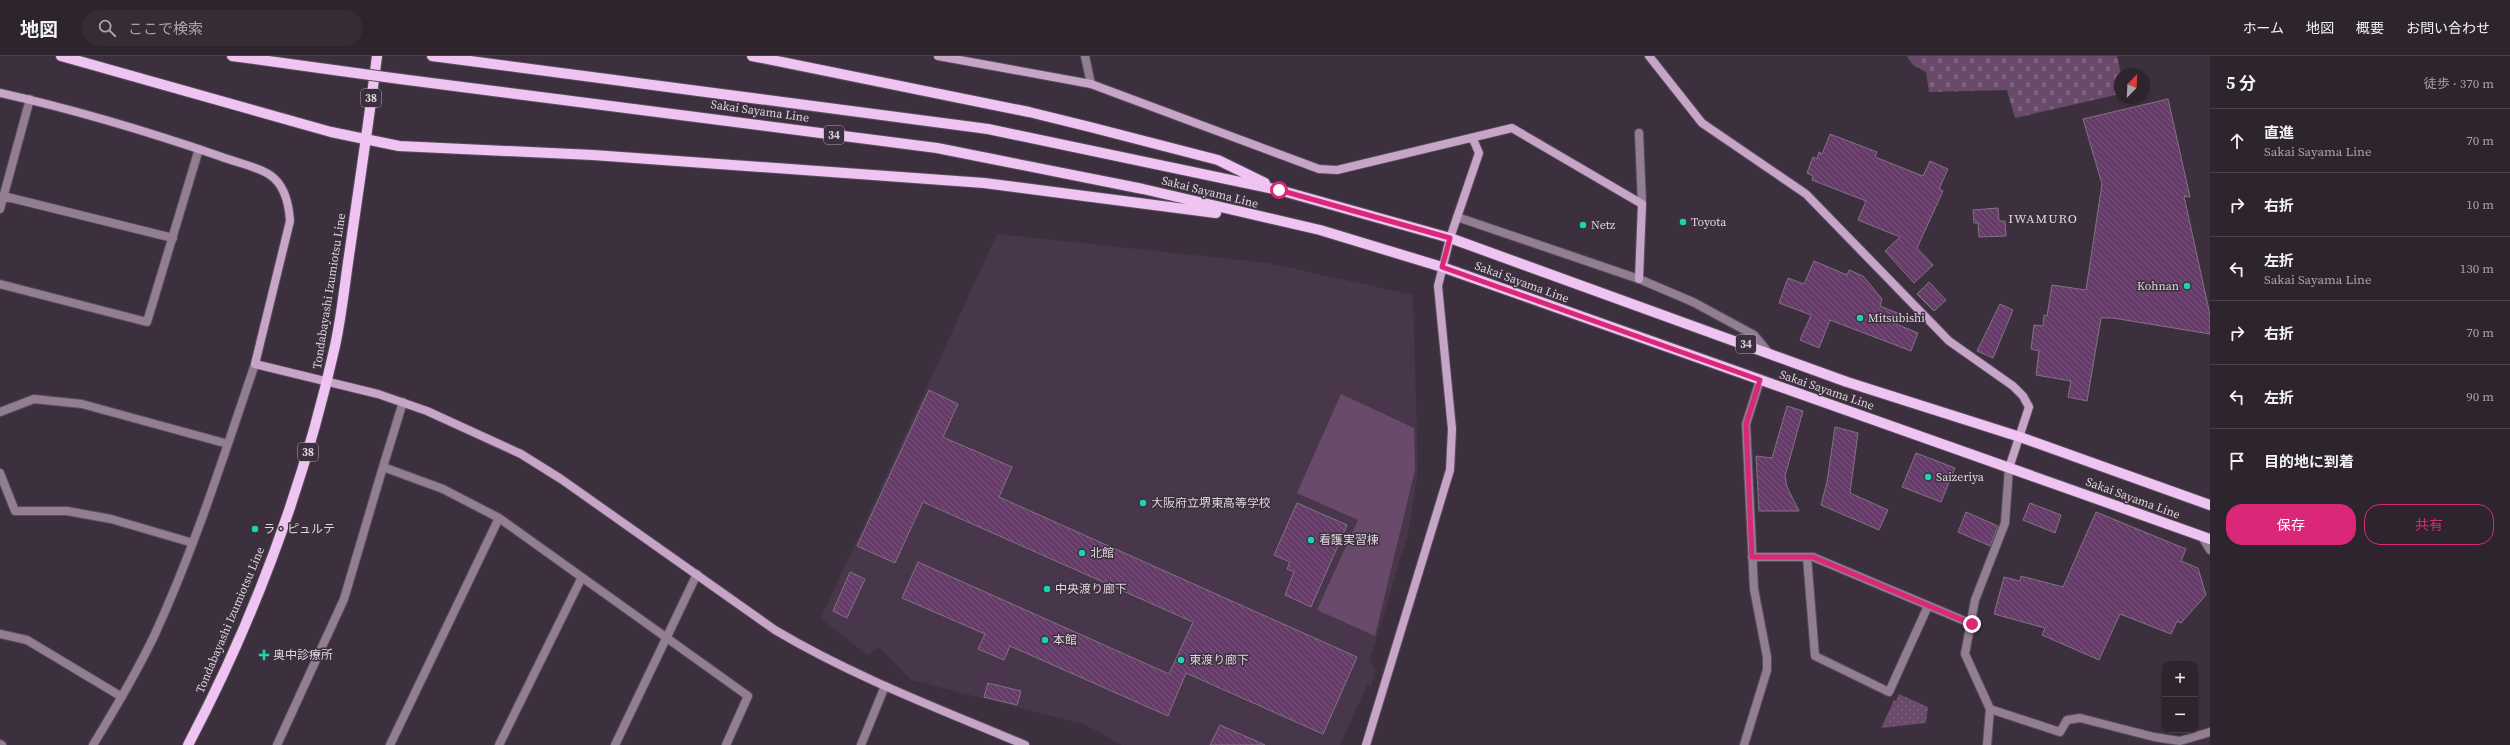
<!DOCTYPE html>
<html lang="ja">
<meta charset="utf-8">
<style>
:root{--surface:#2e242e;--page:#362c36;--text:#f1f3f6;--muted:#a7a4aa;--line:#49414a;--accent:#db2777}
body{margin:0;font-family:"Source Serif 4","Noto Sans JP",serif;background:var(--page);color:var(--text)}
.controls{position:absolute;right:12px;bottom:12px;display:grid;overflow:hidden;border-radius:8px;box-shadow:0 1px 3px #0004}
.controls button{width:36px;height:36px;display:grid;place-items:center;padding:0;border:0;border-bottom:1px solid var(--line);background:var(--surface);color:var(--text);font:20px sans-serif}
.compass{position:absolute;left:2114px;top:12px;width:36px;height:36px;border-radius:50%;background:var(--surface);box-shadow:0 1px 3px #0004;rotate:24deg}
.stop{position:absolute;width:12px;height:12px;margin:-9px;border:3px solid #db2777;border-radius:50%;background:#fff}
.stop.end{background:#db2777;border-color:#fff;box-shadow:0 1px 4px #0008}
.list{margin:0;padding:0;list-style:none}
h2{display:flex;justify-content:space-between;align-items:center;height:52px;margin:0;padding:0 16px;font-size:17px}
h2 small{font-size:13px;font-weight:400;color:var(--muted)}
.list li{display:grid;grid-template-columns:26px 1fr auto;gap:12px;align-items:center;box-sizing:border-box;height:64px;padding:0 16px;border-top:1px solid var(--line)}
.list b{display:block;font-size:15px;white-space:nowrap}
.list p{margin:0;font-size:13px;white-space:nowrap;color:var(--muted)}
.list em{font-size:13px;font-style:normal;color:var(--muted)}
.actions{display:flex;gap:8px;padding:12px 16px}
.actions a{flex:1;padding:9px 0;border:1px solid var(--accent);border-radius:16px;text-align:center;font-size:14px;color:var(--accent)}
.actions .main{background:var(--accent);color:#fff}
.icon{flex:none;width:22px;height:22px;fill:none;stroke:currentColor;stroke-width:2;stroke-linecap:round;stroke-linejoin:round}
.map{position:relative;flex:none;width:2210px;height:689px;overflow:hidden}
header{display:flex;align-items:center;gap:24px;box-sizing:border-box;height:56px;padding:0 20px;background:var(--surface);border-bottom:1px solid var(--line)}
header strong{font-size:19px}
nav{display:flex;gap:22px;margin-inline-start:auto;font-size:14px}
.search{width:280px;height:36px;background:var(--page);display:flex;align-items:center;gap:10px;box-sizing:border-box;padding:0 14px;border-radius:16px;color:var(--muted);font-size:15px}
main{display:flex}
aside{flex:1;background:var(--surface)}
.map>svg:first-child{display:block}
.built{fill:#48364a}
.green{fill:url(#green-dots)}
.cemetery{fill:url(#cemetery-stones)}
.pitch{fill:#694a6b}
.building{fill:url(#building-back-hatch);stroke:#827383}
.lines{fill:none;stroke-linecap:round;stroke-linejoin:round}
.street-casing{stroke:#5a4e5b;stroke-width:10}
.secondary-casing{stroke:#5a4e5b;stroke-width:10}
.primary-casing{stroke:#5a4e5b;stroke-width:12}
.street{stroke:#927d93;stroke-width:8}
.secondary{stroke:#c7a5c9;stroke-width:8}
.primary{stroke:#efc4f2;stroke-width:10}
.primary-bridge-casing{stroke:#5a4e5b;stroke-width:12;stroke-linecap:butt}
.primary-bridge{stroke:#efc4f2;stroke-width:10}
.route{stroke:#db2777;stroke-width:5}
.poi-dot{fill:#1bd5b1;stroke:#3d303e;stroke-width:1.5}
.labels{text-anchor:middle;stroke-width:3;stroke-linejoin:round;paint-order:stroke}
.shield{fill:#3d303e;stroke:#ada4ad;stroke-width:1}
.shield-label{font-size:11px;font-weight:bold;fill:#ddd5dd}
.street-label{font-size:12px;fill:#ddd5dd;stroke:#3d303e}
.poi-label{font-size:12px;fill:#ddd5dd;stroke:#3d303e;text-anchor:start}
.neighbourhood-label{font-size:13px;letter-spacing:1px;fill:#ddd5dd;stroke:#3d303e}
</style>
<header>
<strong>地図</strong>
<div class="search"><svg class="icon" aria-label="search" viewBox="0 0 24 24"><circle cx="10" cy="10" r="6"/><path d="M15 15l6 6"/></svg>ここで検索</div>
<nav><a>ホーム</a><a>地図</a><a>概要</a><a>お問い合わせ</a></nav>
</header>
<main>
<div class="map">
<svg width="2210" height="689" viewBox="0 0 2210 689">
<defs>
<pattern id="green-dots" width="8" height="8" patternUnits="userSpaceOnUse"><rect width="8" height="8" fill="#694a6b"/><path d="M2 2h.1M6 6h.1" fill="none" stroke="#7e6380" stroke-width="1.8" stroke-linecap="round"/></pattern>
<pattern id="cemetery-stones" width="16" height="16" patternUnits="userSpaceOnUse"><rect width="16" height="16" fill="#694a6b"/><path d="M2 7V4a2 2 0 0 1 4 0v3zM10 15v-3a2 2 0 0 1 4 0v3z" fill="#7e6380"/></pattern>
<pattern id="building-back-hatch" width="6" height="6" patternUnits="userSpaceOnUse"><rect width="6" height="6" fill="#663a69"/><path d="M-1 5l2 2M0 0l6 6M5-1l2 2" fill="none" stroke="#7b567e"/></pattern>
</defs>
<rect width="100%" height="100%" fill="#3d303e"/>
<path class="built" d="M 997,178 L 1268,207 L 1413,239 L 1418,415 L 1408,478 L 1370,604 L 1375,615 L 1371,631 L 1367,629 L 1340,689 L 1122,689 L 1084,668 L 911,624 L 879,591 L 867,599 L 821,562 Z"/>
<path class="green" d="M 1899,638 L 1928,651 L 1926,667 L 1881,672 L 1894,644 L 1896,645 Z"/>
<path class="cemetery" d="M 1907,0 L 2117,0 L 2121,18 L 2120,38 L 2015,62 L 2007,34 L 1929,36 L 1926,16 L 1913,9 Z"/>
<path class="pitch" d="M 1341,338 L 1414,372 L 1415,414 L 1375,580 L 1317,554 L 1358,464 L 1297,437 Z"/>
<path class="building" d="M 2168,43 L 2190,141 L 2184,140 L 2210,259 L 2210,278 L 2113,262 L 2101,262 L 2087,345 L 2068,341 L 2071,325 L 2036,319 L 2039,295 L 2031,293 L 2034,269 L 2043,270 L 2044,259 L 2047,260 L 2052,229 L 2086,234 L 2102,128 L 2083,63 Z
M 1830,78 L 1877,96 L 1875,101 L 1923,120 L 1930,105 L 1948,113 L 1939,133 L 1943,135 L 1917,192 L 1933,209 L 1914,227 L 1885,195 L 1900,181 L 1858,164 L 1866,145 L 1812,124 L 1813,120 L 1807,117 L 1813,101 L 1817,103 L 1819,96 L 1822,98 Z
M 1998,152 L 1999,165 L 2005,165 L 2006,180 L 1979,181 L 1978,167 L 1974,167 L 1973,154 Z
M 1814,205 L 1847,219 L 1849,214 L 1863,220 L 1882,243 L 1880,250 L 1900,258 L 1896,268 L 1918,277 L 1911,295 L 1830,264 L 1819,292 L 1800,284 L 1811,259 L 1779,247 L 1788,222 L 1804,228 Z
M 1929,226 L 1946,244 L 1934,255 L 1917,238 Z
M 2000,248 L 2013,254 L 1993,302 L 1977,295 Z
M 929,334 L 958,348 L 943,381 L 1012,411 L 999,441 L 1357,601 L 1323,678 L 1186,617 L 1168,660 L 1010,590 L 1004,604 L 978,593 L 985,578 L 902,542 L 918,506 L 1169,618 L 1193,566 L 923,446 L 895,507 L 857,490 Z
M 1787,350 L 1803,355 L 1785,420 L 1787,431 L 1799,455 L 1759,455 L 1756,400 L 1772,402 Z
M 1835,371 L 1858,377 L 1850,437 L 1888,454 L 1879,474 L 1821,449 L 1827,426 Z
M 1916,397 L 1955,412 L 1941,446 L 1902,431 Z
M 1297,447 L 1347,469 L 1311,551 L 1285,539 L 1294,516 L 1287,513 L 1290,506 L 1274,499 Z
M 2030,447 L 2061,459 L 2055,477 L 2023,464 Z
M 1966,456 L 1998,470 L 1990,490 L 1958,476 Z
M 2096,456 L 2186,493 L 2181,505 L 2198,512 L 2206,539 L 2181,567 L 2177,565 L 2171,578 L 2120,558 L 2099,604 L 2042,579 L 2045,572 L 1994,558 L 2004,521 L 2020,525 L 2021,520 L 2063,531 Z
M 850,516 L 865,523 L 847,562 L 833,555 Z
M 988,627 L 1021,635 L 1017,649 L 984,641 Z
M 1220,669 L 1265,689 L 1210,689 Z"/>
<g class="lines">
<g class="street-casing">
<path id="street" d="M 1085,0 L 1091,28
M 1639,77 L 1642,148
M 3,140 L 173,182
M 0,153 L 30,43
M 1457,161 L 1639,223 L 1693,246 L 1754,279 L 1768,296
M 0,228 L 147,266 L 199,93
M 403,346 L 383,411 L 443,433 L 499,462 L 748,640 L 726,689
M 0,356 L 34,343 L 82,348 L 228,388
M 2009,412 L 2005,467 L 1975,544 L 1965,598 L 1990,653 L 2060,676 L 2067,664 L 2080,662 L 2154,681 L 2180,685 L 2210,676
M 0,417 L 15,455 L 67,455 L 111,463 L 193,487
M 2202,481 L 2210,494
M 1752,501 L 1813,501 L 1972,568
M 1807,501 L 1815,600 L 1889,636 L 1928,550
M 0,578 L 27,584 L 122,641
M 0,688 L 2,689
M 93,689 C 115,653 137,616 155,578 C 195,491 224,399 255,308
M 277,689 L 344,543 L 383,411
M 390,689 L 499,462
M 499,689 L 581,523
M 615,689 L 697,518
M 861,689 L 885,630
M 1744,689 L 1767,614 L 1767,601 L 1754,533 L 1746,368 L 1760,324
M 1987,689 L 1990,653"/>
</g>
<g class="secondary-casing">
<path id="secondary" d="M 938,0 L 1091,28 L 1319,113 L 1337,114 L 1512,72 L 1642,148 L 1639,223
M 1649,0 L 1702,67 L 1806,138 L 1949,285 L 2013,330 L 2023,340 L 2029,351 L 2009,412
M 0,37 C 72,53 152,77 222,101 C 235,106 259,111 270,119 C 285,129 289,149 290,165 L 255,308 L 378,338 L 427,355 L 521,398 L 561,423 L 775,574 C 854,621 940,653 1025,689
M 1366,689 L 1450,414 L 1452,373 L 1438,230 L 1450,182 L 1479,97 L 1473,83"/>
</g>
<g class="primary-casing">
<path id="primary" d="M 61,0 L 331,76 L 399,90 L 593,99 L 984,127 L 1216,157
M 232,0 L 341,15
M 432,0 L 988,73 L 1279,134 L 1450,182 L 1847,326 L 2020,381 L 2210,449
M 752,0 L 1029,56 L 1090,71 L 1218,104 L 1265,127
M 400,23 L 937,92 L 1143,133 L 1320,174 L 1442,211 L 2210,483
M 188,689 C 254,564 304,429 335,290 C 342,258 345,225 350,193 C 359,129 369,65 377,0"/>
</g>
<use href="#street" class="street"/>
<use href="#secondary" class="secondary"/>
<use href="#primary" class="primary"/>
<g class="primary-bridge-casing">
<path id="primary-bridge" d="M 341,15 L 400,23"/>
</g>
<use href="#primary-bridge" class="primary-bridge"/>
</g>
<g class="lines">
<path class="route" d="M 1279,134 L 1450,182 L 1442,211 L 1760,324 L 1746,368 L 1752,501 L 1813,501 L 1972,568"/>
</g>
<g class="poi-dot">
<circle cx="1683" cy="166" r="4"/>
<circle cx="1583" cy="169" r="4"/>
<circle cx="2187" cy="230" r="4"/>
<circle cx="1860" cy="262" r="4"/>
<circle cx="1928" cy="421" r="4"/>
<circle cx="1143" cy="447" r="4"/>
<circle cx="255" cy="473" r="4"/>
<circle cx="1311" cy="484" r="4"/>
<circle cx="1082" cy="497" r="4"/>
<circle cx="1047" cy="533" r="4"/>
<circle cx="1045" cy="584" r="4"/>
<path d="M262 593h4v4h4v4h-4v4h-4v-4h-4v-4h4z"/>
<circle cx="1181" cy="604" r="4"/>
</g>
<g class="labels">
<g class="shield">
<rect x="361" y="33" width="20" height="18" rx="3"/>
<rect x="824" y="70" width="20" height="18" rx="3"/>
<rect x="1736" y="279" width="20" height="18" rx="3"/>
<rect x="298" y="387" width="20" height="18" rx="3"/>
</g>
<g class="shield-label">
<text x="371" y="46">38</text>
<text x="834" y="83">34</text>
<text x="1746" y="292">34</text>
<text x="308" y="400">38</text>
</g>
<g class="street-label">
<text transform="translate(760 55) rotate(8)" y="4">Sakai Sayama Line</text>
<text transform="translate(1210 136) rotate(14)" y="4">Sakai Sayama Line</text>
<text transform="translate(1522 226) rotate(20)" y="4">Sakai Sayama Line</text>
<text transform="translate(329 235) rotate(-81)" y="4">Tondabayashi Izumiotsu Line</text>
<text transform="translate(1827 334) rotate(19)" y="4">Sakai Sayama Line</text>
<text transform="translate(2133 442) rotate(20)" y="4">Sakai Sayama Line</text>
<text transform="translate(230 564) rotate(-67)" y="4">Tondabayashi Izumiotsu Line</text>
</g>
<g class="poi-label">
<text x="1691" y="170">Toyota</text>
<text x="1591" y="173">Netz</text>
<text x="2179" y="234" text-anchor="end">Kohnan</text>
<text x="1868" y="266">Mitsubishi</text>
<text x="1936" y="425">Saizeriya</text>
<text x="1151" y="451">大阪府立堺東高等学校</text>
<text x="263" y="477">ラ・ピュルテ</text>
<text x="1319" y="488">看護実習棟</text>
<text x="1090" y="501">北館</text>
<text x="1055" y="537">中央渡り廊下</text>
<text x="1053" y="588">本館</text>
<text x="273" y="603">奥中診療所</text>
<text x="1189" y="608">東渡り廊下</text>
</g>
<g class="neighbourhood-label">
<text x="2043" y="167">IWAMURO</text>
</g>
</g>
</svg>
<div class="controls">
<button>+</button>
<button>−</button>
</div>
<svg class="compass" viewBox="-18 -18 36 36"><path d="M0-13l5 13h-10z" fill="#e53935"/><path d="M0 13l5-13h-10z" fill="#a7a4aa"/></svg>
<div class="stop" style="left:1279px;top:134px"></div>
<div class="stop end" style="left:1972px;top:568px"></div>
</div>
<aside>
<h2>5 分<small>徒歩 · 370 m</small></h2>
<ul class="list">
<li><svg class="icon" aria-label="ahead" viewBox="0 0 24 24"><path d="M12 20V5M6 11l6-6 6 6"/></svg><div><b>直進</b><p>Sakai Sayama Line</p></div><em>70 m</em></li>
<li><svg class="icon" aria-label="right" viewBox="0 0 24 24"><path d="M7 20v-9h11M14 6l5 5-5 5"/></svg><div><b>右折</b></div><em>10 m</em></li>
<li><svg class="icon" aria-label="left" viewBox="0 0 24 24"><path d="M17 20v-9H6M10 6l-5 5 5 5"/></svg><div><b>左折</b><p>Sakai Sayama Line</p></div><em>130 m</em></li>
<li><svg class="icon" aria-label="right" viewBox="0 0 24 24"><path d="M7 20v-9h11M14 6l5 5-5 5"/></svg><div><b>右折</b></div><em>70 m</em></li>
<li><svg class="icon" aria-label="left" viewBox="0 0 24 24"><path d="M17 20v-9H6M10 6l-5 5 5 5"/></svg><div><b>左折</b></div><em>90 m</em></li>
<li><svg class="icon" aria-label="arrive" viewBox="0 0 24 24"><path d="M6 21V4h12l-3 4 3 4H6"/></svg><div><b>目的地に到着</b></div></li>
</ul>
<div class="actions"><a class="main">保存</a><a>共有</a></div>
</aside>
</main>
